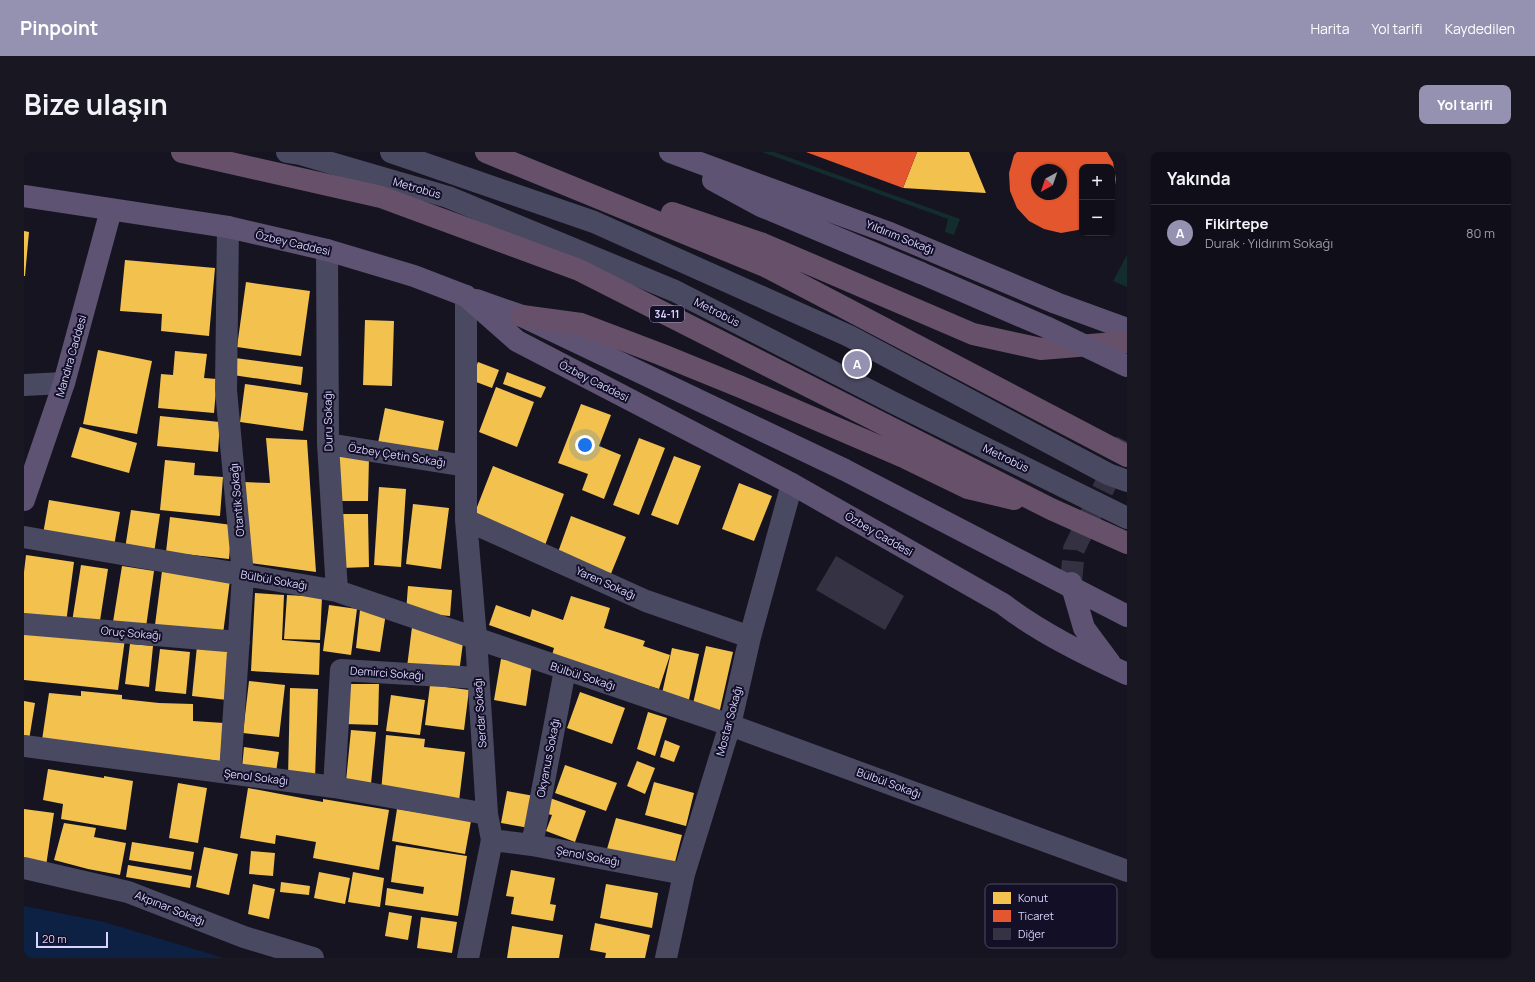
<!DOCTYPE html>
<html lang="tr">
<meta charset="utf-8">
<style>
:root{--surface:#100f19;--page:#191822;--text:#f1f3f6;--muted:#9c9ca2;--line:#302f38;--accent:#9591b1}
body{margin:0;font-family:Manrope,sans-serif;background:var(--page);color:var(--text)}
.controls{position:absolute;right:12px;top:12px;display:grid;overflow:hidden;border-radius:8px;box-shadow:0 1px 3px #0004}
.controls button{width:36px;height:36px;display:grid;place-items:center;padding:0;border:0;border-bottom:1px solid var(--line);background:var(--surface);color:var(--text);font:20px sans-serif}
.compass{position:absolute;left:1007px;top:12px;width:36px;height:36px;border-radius:50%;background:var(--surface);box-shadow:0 1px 3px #0004;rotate:220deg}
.scale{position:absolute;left:12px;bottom:10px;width:72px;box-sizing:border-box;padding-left:4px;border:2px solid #d9d4ff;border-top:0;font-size:11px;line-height:14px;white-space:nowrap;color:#d9d4ff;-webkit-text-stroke:3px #130f26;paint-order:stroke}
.you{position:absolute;left:561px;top:293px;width:14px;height:14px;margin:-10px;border:3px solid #fff;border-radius:50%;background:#1a73e8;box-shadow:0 0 0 6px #1a73e833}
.badge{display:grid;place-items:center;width:26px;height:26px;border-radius:50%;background:var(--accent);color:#fff;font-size:13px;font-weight:700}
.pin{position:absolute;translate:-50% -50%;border:2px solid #fff;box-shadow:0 1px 4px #0006}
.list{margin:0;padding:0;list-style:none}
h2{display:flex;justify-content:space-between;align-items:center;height:52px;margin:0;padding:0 16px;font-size:17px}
h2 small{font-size:13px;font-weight:400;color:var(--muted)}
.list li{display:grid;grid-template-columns:26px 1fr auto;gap:12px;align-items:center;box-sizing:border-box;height:56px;padding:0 16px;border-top:1px solid var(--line)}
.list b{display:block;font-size:15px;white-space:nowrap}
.list p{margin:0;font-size:13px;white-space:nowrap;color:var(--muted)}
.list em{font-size:13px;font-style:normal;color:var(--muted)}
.map{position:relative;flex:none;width:1103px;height:806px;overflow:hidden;border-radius:8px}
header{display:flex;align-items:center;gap:24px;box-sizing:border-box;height:56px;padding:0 20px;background:var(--accent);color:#fff}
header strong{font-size:19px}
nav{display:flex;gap:22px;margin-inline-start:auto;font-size:14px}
.intro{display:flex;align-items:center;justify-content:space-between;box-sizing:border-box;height:96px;padding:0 24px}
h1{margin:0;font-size:28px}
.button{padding:10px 18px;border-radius:8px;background:var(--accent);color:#fff;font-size:14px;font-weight:700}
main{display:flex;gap:24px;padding:0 24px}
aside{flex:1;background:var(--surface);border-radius:8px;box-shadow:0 1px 3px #0004}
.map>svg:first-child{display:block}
.green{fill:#132c2d}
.water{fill:#0d2144}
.homes{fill:#f2c14e}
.shops{fill:#e4572e;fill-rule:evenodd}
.building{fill:#343243}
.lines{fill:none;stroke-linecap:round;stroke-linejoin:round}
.major-tunnel{stroke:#333142;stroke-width:22;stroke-dasharray:22 11;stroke-linecap:butt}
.minor{stroke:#4a4962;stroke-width:22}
.major{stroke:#5e5373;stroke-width:22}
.highway{stroke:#67516a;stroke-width:22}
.major-bridge{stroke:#5e5373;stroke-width:22}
.labels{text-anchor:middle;stroke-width:4;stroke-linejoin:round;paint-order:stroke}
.shield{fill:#130f26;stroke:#9e99be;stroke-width:1}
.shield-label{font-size:10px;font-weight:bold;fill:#d9d4ff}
.street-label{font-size:11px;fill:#d9d4ff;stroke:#130f26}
.key{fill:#130f26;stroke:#4e4a67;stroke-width:1}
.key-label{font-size:11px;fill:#d9d4ff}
</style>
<header>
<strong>Pinpoint</strong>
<nav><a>Harita</a><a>Yol tarifi</a><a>Kaydedilen</a></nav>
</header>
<div class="intro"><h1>Bize ulaşın</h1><a class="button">Yol tarifi</a></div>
<main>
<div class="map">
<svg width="1103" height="806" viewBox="0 0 1103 806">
<rect width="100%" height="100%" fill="#161421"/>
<path class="green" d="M 738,0 L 750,0 L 936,67 L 930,83 L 921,80 L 924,67 Z
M 1103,103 L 1103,135 L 1089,129 Z"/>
<path class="water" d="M 0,754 L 80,770 L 200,806 L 0,806 Z"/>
<path class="homes" d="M 893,0 L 945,0 L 962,41 L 879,36 Z
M 0,79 L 5,80 L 1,124 L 0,124 Z
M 101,108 L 191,116 L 185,184 L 137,179 L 138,162 L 96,159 Z
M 222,130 L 286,139 L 277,204 L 213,195 Z
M 341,168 L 370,169 L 368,234 L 339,233 Z
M 74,198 L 128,209 L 113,282 L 59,272 Z
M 151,199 L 183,202 L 180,226 L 193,227 L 190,261 L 134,256 L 137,222 L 149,223 Z
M 211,206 L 279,215 L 277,233 L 209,223 Z
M 454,210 L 475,218 L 468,236 L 447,228 Z
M 483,220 L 522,235 L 517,246 L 479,232 Z
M 221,232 L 284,241 L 279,279 L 216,270 Z
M 472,235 L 510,250 L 493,295 L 455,280 Z
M 557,252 L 587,263 L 575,294 L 597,303 L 580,347 L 558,338 L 564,322 L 534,311 Z
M 361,256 L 420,269 L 413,303 L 354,291 Z
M 136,264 L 196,270 L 194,300 L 133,294 Z
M 56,275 L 113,291 L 105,321 L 47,305 Z
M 242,286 L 283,288 L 292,420 L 226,411 L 219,330 L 246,331 Z
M 615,286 L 641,296 L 615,363 L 589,353 Z
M 313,304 L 345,305 L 344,349 L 313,349 Z
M 650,304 L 677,314 L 654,373 L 627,363 Z
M 141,308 L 171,311 L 170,323 L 199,325 L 196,364 L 136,358 Z
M 469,314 L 540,342 L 520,396 L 448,368 Z
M 715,331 L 748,344 L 730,389 L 698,377 Z
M 355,335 L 382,337 L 377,415 L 350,413 Z
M 25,348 L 96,360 L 90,394 L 19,382 Z
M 389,352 L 425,356 L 417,417 L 382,412 Z
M 107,358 L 136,362 L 130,401 L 101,397 Z
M 316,362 L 344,362 L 345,415 L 317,416 Z
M 547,364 L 602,385 L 586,424 L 533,403 Z
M 146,365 L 208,373 L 205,407 L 142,400 Z
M 2,403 L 50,410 L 42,471 L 0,465 L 0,420 Z
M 57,413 L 84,417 L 75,475 L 48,470 Z
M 98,414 L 130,419 L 122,475 L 89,470 Z
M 138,419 L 206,428 L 199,482 L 131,473 Z
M 384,434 L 428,438 L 426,464 L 382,460 Z
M 231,441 L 260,443 L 258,488 L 296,491 L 295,523 L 227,519 Z
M 263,443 L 298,445 L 296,488 L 260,487 Z
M 547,444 L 586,456 L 580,476 L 621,489 L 619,494 L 646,503 L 635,537 L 528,503 L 530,496 L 465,473 L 472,453 L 506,465 L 508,457 L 539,468 Z
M 305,453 L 333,457 L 327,503 L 299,499 Z
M 336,458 L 362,461 L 356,500 L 332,496 Z
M 388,475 L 440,483 L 435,521 L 383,515 Z
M 0,476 L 101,487 L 94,538 L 0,528 Z
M 106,492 L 129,494 L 125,535 L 101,532 Z
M 173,494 L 208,498 L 203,548 L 168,544 Z
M 682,494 L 709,500 L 695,562 L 668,556 Z
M 648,496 L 675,502 L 664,552 L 637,546 Z
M 136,497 L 166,500 L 162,542 L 131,539 Z
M 477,507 L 508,513 L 502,554 L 470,548 Z
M 225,529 L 261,533 L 255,585 L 219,581 Z
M 322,532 L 355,532 L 354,573 L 321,572 Z
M 406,533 L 445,538 L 440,578 L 401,573 Z
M 266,536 L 294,537 L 291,627 L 264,626 Z
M 57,539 L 98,543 L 98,547 L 135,551 L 169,552 L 169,569 L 200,571 L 196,609 L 18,588 L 25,541 L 57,544 Z
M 556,540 L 601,556 L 588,592 L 543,576 Z
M 367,543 L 401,548 L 396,583 L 362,579 Z
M 0,549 L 11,551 L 5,588 L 0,588 Z
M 624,560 L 643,566 L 631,604 L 613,597 Z
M 327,578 L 352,580 L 347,632 L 322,629 Z
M 362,583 L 401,587 L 400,595 L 441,600 L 435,649 L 357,640 Z
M 641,588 L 656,594 L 650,610 L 636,605 Z
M 220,595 L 255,600 L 252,620 L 218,616 Z
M 613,609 L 631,616 L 621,642 L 603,634 Z
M 541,613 L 593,631 L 582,659 L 531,641 Z
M 24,617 L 80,626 L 80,624 L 109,629 L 102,678 L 37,667 L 39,652 L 19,648 Z
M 630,630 L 670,641 L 662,674 L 621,663 Z
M 154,631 L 183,636 L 174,691 L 145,686 Z
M 224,636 L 299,650 L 299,647 L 365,658 L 355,718 L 289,706 L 292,690 L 252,683 L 251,692 L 216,686 Z
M 483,639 L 510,644 L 505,676 L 477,671 Z
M 526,646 L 562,659 L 551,690 L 522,679 L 528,663 L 520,661 Z
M 0,657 L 30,661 L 22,714 L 0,711 Z
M 373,657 L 447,669 L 441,702 L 368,689 Z
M 592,666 L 658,683 L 650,714 L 583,697 Z
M 40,671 L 72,676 L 70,685 L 102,691 L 96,723 L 64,717 L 30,708 Z
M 108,690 L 170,700 L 167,718 L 105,708 Z
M 372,693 L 443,704 L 434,764 L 361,753 L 363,736 L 399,742 L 400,735 L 367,730 Z
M 180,695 L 214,702 L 205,743 L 172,735 Z
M 227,699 L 251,701 L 249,724 L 225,722 Z
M 104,713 L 168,724 L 166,736 L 102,725 Z
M 487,718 L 531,726 L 526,752 L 532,753 L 529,769 L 487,762 L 490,745 L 482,744 Z
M 295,720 L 326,726 L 321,752 L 290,746 Z
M 329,720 L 360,726 L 356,755 L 324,750 Z
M 257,730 L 286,734 L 285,743 L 256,740 Z
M 229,732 L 251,737 L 245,767 L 224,762 Z
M 582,732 L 634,741 L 628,776 L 576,766 Z
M 365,760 L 388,764 L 384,788 L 361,784 Z
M 397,765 L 433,770 L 428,801 L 393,796 Z
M 571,771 L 626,783 L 621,806 L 581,806 L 582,801 L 566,798 Z
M 488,774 L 539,783 L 535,806 L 483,806 Z"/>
<path class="shops" d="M 782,0 L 893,0 L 879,36 Z
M 993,0 L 1083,0 L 1089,10 L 1092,27 L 1089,45 L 1088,15 L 1058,15 L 1058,76 L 1054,78 L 1037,81 L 1020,77 L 1005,69 L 993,56 L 986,39 L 985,21 L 990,3 ZM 1013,18 L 1037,18 L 1037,42 L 1013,42 Z"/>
<path class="building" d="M 812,404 L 880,444 L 861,478 L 792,438 Z"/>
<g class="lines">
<path class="major-tunnel" d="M 1047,431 L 1050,397 L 1103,288"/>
<path class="minor" d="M 263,0 L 276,2 L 424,45 L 651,139 L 870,251 L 1103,366
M 367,0 L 570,70 L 825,184 L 1084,322 L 1103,329
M 204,75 L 202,238 L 219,423 L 206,621
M 303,98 L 304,292 L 313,439
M 442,144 L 442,368 L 452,486 L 463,662 L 468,688 L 444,806
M 0,233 L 40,231
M 304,292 L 442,314
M 442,368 L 622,449 L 726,485
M 0,385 L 313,439 L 706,573 L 1103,719
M 0,472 L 215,490
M 0,594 L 310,635 L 463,662
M 310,635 L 317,518 L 454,526
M 468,688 L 508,693 L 660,722
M 508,693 L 541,518
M 0,716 L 104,740 L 220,785 L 289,806
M 642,806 L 660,722 L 706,573 L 726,485 L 768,332"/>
<path class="major" d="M 646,0 L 863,80 L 1032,151 L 1103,177
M 689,28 L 737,54 L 897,121
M 0,44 L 204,75 L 303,98 L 390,124 L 442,144 L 493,189 L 768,332 L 979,452 C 1015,480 1062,503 1103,522
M 452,148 L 498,164 L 819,317
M 0,348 L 40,231 L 87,58
M 1047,431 L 1060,476 L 1086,511"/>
<path class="highway" d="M 158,0 L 357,45 L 555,118 L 1027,357 L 1103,391
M 462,0 L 741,114 L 1103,304
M 648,61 L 739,92 L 949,182 L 1017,197 L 1103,190
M 498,164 L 557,172 L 636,202 L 717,235 L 882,306 L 944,336 L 990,347"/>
<path class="major-bridge" d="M 897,121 L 1022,175 L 1103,214
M 819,317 L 1103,464"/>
</g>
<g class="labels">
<rect class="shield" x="626" y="154" width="34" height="16" rx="3"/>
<g class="shield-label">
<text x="643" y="166">34-11</text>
</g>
<g class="street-label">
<text transform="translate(393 36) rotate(16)" y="4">Metrobüs</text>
<text transform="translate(876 85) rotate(22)" y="4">Yıldırım Sokağı</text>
<text transform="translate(269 91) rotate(13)" y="4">Özbey Caddesi</text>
<text transform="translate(693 160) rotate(27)" y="4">Metrobüs</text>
<text transform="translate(47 204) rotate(-74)" y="4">Mandıra Caddesi</text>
<text transform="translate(570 229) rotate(27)" y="4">Özbey Caddesi</text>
<text transform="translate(304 269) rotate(-91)" y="4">Duru Sokağı</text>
<text transform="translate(373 303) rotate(9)" y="4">Özbey Çetin Sokağı</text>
<text transform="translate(982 306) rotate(26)" y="4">Metrobüs</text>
<text transform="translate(213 348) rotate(-95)" y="4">Otantik Sokağı</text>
<text transform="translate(855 382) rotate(30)" y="4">Özbey Caddesi</text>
<text transform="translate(250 428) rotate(10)" y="4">Bülbül Sokağı</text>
<text transform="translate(582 431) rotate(24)" y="4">Yaren Sokağı</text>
<text transform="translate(107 481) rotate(5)" y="4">Oruç Sokağı</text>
<text transform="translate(363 521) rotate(4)" y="4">Demirci Sokağı</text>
<text transform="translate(559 524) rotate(18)" y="4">Bülbül Sokağı</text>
<text transform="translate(456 561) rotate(-94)" y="4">Serdar Sokağı</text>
<text transform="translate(705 569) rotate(-75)" y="4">Mostar Sokağı</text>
<text transform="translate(524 606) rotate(-79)" y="4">Okyanus Sokağı</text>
<text transform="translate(232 625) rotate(7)" y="4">Şenol Sokağı</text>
<text transform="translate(865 631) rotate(20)" y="4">Bülbül Sokağı</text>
<text transform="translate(564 704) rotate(11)" y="4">Şenol Sokağı</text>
<text transform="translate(146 756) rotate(22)" y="4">Akpınar Sokağı</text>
</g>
</g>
<rect x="961" y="732" width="132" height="64" rx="6" class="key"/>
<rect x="969" y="740" width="18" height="12" fill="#f2c14e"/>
<rect x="969" y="758" width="18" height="12" fill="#e4572e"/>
<rect x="969" y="776" width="18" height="12" fill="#343243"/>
<g class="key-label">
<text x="994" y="750">Konut</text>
<text x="994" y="768">Ticaret</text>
<text x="994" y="786">Diğer</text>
</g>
</svg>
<div class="controls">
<button>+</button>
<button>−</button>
</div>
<svg class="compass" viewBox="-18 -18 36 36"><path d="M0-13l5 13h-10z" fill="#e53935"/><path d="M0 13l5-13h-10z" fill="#9c9ca2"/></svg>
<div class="scale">20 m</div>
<div class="you"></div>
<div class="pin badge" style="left:833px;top:212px">A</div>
</div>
<aside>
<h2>Yakında<small></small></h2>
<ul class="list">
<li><span class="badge">A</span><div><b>Fikirtepe</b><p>Durak · Yıldırım Sokağı</p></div><em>80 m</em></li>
</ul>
</aside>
</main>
